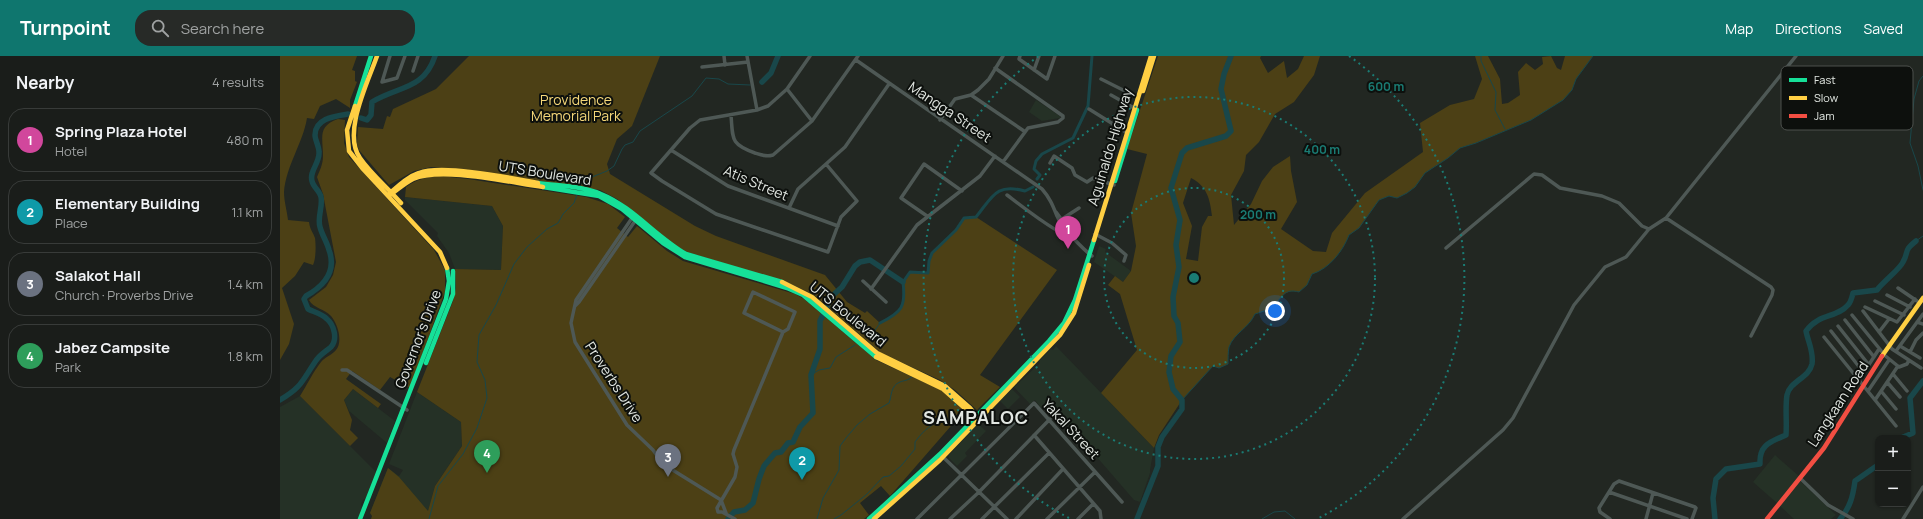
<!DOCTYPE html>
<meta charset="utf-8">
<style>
:root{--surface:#1a1d1a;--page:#272a27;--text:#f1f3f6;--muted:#9fa2a2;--line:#383b39;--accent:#0f766e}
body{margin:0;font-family:Manrope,sans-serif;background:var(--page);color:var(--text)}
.controls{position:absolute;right:12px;bottom:12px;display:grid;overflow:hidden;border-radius:8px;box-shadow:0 1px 3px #0004}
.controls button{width:36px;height:36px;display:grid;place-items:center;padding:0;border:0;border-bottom:1px solid var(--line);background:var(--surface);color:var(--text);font:20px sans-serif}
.you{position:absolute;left:995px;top:255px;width:14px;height:14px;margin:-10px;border:3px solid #fff;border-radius:50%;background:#1a73e8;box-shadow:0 0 0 6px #1a73e833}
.badge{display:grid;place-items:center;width:26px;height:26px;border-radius:50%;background:var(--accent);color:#fff;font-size:13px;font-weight:700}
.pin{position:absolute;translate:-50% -33px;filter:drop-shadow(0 1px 2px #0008)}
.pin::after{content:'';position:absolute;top:21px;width:14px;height:12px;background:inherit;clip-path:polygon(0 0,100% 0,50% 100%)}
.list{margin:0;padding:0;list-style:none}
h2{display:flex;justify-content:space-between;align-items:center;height:52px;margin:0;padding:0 16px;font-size:17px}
h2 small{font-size:13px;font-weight:400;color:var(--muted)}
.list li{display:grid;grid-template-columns:26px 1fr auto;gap:12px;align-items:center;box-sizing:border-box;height:64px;margin:0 8px 8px;padding:0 8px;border:1px solid var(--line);border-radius:16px}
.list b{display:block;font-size:15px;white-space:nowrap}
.list p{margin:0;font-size:13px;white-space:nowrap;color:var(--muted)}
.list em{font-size:13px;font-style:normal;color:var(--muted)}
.icon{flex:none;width:22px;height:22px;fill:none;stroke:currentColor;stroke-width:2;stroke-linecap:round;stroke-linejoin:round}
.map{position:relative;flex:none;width:1643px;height:463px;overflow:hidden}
header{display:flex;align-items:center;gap:24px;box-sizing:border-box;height:56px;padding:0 20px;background:var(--accent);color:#fff}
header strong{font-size:19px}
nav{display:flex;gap:22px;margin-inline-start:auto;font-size:14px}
.search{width:280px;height:36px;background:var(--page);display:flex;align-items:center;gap:10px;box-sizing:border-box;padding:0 14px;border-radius:16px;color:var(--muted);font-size:15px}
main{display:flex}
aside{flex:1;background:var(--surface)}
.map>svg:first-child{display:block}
.built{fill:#253126}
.green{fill:#4c4015;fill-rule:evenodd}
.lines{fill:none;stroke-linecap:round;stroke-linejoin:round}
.stream{stroke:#19474a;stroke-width:1}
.canal{stroke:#19474a;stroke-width:3}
.river{stroke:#19474a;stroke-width:5.5}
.street{stroke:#4e5855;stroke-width:3.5}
.fast{stroke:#16e098;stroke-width:4.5}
.slow{stroke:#ffcf43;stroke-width:4.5}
.jam{stroke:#f24e42;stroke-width:4.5}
.ring{fill:none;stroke:#1a7c74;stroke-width:2;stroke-dasharray:2 4}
.labels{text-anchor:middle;stroke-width:4;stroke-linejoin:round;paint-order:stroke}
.park-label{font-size:14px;fill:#f5d779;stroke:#0d100d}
.street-label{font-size:14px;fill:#e2e7e2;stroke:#0d100d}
.district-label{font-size:18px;font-weight:bold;letter-spacing:1px;fill:#e2e7e2;stroke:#0d100d}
.key{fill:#0d100d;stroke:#4d504d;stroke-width:1}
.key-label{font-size:11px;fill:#e2e7e2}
.centre{fill:#1a7c74;stroke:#0d100d;stroke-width:2}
.ring-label{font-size:12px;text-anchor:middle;font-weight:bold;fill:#1a7c74;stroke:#0d100d;stroke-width:4;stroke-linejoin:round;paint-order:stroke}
</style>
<header>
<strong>Turnpoint</strong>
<div class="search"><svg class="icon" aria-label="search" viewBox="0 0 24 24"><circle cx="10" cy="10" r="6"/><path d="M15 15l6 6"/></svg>Search here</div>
<nav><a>Map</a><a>Directions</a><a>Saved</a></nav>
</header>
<main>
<aside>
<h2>Nearby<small>4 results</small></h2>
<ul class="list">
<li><span class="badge" style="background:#d1479c">1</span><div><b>Spring Plaza Hotel</b><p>Hotel</p></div><em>480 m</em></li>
<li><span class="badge" style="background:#0f9aa8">2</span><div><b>Elementary Building</b><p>Place</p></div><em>1.1 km</em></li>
<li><span class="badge" style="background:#6b7280">3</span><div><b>Salakot Hall</b><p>Church · Proverbs Drive</p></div><em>1.4 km</em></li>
<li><span class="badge" style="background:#2e9e5b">4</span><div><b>Jabez Campsite</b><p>Park</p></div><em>1.8 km</em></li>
</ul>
</aside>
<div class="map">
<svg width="1643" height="463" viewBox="0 0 1643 463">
<rect width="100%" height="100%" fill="#222722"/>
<path class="built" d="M 756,44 L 780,60 L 780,62 L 762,65 L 749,56 Z
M 125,141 L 212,150 L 223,170 L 221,214 L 175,213 L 169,197 L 157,180 L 158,177 L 125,144 Z
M 819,190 L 826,193 L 825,196 L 851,215 L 843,226 L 814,206 Z
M 776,290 L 874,392 L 870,414 L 870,417 L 860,446 L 854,444 L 770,347 L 762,353 L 755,344 L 750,348 L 734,331 L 760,307 L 759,305 L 771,293 L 773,294 Z
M 73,333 L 115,365 L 107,387 L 69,355 L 64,344 Z
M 732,333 L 740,341 L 728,353 L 720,345 Z
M 137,336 L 181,366 L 182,390 L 155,430 L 146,463 L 90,457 L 108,412 L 119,420 L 123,414 L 109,408 Z
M 20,340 L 96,416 L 86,442 L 83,444 L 81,448 L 82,452 L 78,463 L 0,463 L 0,351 Z
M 698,368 L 706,375 L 685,397 L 687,400 L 677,410 L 669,402 L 669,399 Z
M 1495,399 L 1520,421 L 1498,448 L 1473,426 Z
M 1520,425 L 1556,459 L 1551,463 L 1514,463 L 1500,450 Z"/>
<path class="green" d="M 0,0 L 77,0 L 72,14 L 75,15 L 75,25 L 77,26 L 70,44 L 70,52 L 56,43 L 40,50 L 34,63 L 27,62 C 23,87 6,110 4,136 C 4,145 7,155 8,164 L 29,166 C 30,174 33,176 35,182 C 36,189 36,203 33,209 L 24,206 L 15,220 L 2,232 L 14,268 L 9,288 L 0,304 Z
M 189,0 L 380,0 L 352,70 L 337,83 L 327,108 L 330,118 L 415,170 L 436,180 L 545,219 L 567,246 L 585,257 L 587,255 L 600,267 C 622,256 626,251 623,226 L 630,216 L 648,217 L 649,205 L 652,197 L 676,174 L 684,162 L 696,161 L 777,214 L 700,319 L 720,331 L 697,354 L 675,334 L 660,324 L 601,297 L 534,239 L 509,227 L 407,196 L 393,188 L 337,143 L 320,134 L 189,114 L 151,111 L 134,115 L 109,129 L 79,94 L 77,88 L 78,71 L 103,73 L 107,60 L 110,61 L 113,53 L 156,33 Z
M 878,0 L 981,0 L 980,2 L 988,17 L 1004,5 L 1007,22 L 1018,13 L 1024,0 L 1040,0 L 1034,19 L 1014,46 L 995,58 L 979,86 L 966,99 L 964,115 L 951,139 L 954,169 L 971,148 L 982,125 L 993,111 L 1010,100 L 1011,115 L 1017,146 L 1001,173 L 1033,195 L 1046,196 L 1052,177 L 1085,137 L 1143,96 L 1140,67 L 1170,49 L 1194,43 L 1202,23 L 1195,0 L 1208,0 L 1220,23 L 1222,48 L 1228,47 L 1240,39 L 1238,16 L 1246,7 L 1255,14 L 1263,8 L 1262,1 L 1271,0 L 1277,12 L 1281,14 L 1285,0 L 1313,0 L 1296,23 L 1292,34 L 1283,44 L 1251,64 L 1196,87 L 1180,92 L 1168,102 L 1145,117 L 1135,131 L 1127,137 L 1117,142 L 1109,140 L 1099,144 L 1079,172 L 1069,179 C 1063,195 1049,213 1032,218 L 1027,229 L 1019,236 C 1004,233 1003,241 993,250 C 989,254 981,256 975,258 C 969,272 954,277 949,291 C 948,296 948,303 948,308 L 939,312 L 933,310 L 902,344 L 879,379 L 874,392 L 821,337 L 857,294 L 840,238 L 828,229 L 835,220 L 843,226 L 851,215 L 856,190 L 851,157 L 867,98 L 847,93 ZM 911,122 C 927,130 930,143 932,160 L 928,160 L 922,171 L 918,205 L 906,203 L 912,170 L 903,147 Z
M 58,63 L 65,64 L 64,87 L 69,101 L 154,194 L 165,214 L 165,236 L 130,332 L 110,321 L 100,334 L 72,315 L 66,323 L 101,348 L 98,352 L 73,333 L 64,344 L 72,364 L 70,374 L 78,382 L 70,390 L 20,340 C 27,329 33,316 41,306 C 45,301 52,299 56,294 C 63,286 58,268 51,260 C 45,253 33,252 29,244 L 46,231 L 53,219 L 56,206 L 43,138 L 37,121 C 40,114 43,108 43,100 C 43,82 37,70 58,63 Z
M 160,120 L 188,123 L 306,141 L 328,148 L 345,161 L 337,172 L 348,181 L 357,170 L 387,195 L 403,205 L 515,238 L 524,243 L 596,304 L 663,335 L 684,355 L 610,440 L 601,430 L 580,447 L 589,459 L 584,463 L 91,463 L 92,460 L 90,457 L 108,412 L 119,421 L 148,455 L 155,430 L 182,390 L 181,366 L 137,336 L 173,245 L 176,232 L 175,213 L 221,214 L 223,170 L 212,150 L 125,141 L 126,131 C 137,123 147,121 160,120 Z"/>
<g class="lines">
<path class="stream" d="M 1201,0 L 1201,5 L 1216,36 L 1215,54 L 1225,73
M 1643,20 L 1639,25 L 1634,43 L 1630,87 L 1638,110 L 1643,134
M 300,131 L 302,125 L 327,115 L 334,110 L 342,93 L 345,89 L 353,86 L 360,75 L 412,40 L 426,22 L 439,23 L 448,28 L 470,29
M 1636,185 L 1643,180
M 589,283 L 600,267
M 531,319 L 539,314 L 550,312 L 556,301 L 575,289
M 902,344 L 933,310 L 939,312 L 948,308 C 948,303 948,296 949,291 C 954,277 969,272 975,258 C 981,256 989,254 993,250 C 1003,241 1004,232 1019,236 L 1027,229 L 1032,218 C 1049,213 1063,195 1069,179 L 1079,172 L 1099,144 L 1109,140 L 1117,142 L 1127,137 L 1135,131 L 1145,117 L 1168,102 L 1180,92 L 1196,87 L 1251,64 L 1283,44 L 1292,34 L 1296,23 L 1313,0
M 149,463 L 158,430 L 183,398 L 197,372 L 207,342 L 205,324 L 197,306 L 199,279 L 216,249 L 234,208 L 247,191 L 267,173 L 278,167 L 283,158 L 294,147 L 297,139
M 537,463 L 543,442 L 559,414 L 560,390 L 566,382 L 577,369 L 590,358 L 609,347 C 612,340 610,330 620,326 C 625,324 627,325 632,321
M 554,463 L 561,459 L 587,438 L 603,421 L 609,420 L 621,410 L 635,393 L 635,386 C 643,375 652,366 666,364
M 982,463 L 994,456 L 1005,455 L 1015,463"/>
<path class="canal" d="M 757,123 L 760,119 L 754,113 L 756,105 L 762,98 L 793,82 L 808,50 L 812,0
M 600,267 C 622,256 626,251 623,226 L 630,216 L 648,217 L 649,205 L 652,197 L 676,174 L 684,162 L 696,161 C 713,140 716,127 745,135 L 753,131"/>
<path class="river" d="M 482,26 L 491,17 L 498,0
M 81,62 L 87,64 L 91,59 L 92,46 C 118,30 144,34 155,0
M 0,344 C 22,331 22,325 35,306 C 39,299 45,296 51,291 C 58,283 54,269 47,263 C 42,258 34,256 28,253 L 24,243 L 26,240 C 44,230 57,216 49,194 C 47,186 42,179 40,171 C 37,161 43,151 41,141 C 40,135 33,131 32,125 C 29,115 40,107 39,96 C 39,90 35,84 35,79 C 35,62 56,60 68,58
M 1621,382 L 1633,377 L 1630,342 L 1643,325
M 448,463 L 454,456 L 465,454 L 473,447 L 479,423 L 484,410 L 495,397 L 501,396 L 508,387 L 513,386 L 520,371 L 533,357 L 531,319 L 540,293 L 540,265 L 552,240 L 562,231 L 575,210 L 580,206 L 590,204 L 623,226
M 857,463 L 878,410 L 878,391 L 882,381 L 902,353 L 902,344 L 893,333 L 889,316 L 891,300 L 900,286 L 898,267 L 894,260 L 893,241 L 899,211 L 896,189 L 900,164 L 891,132 L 902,97 L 907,92 L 946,80 L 951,75 L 941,33 L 944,18 L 951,0
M 1435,463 L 1433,442 L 1436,423 L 1446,413 L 1480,408 C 1479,389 1490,386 1506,379 C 1507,366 1505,351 1507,339 C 1510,325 1529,322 1532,308 C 1534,296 1528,286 1526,275 C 1539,257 1557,262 1568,249 C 1571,246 1572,241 1573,237 L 1597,234 C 1604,225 1620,213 1623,206 C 1629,196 1623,195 1636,185
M 1560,463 C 1570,452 1573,440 1575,425 L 1598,409"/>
<path class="street" d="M 444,0 L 445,9
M 467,0 L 477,54
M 530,0 L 507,33 L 488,50 L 477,54 L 420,64 L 410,72 L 371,117 L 382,125 L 436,158 L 548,196 L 561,161 L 577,145 L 546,108
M 740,0 L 739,3 L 767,23 L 775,0
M 576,4 L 762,133 C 770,142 773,150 777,160 C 781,171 803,193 812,200
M 422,11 L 468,6
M 715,12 L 783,60 L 783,62 L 778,66 L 748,72 L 723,106
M 754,14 L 759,0
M 133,15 L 138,0
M 821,23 L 857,41
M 102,26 L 117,22 L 125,0
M 102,26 L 110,0
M 507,33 L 532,65
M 691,39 L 744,75
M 831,39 L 854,52
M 809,53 L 849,78
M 451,59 C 453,83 450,88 475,97 C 481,99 486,101 493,99 L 532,65 L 578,0
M 660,64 L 675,43 L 691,39 L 698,34 L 709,23 L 723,0
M 391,94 L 448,130 L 558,170
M 770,107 L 774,100 L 792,112 L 795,119 L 807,126 L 813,122 L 834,129
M 727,139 C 739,148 783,183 795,182
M 509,152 L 518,133 L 565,91 L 609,28
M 776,156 L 791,176
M 647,160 L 621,142 L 644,108 L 682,135
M 1386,162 L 1491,231 L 1493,234 L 1492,239 L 1471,280
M 782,163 L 799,152
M 815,178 L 832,187 L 846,199 L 844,205
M 1166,192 L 1254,118 L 1262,119 L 1280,132 L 1322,140 L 1339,147 L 1362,170 L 1369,173
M 583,225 L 606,246
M 1618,232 L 1637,245
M 591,233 L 637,169 L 700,120 L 715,100
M 1607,239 L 1630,251
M 1595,245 L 1624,259
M 295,250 L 299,246 L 355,165 L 355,161 L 352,162 L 296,244 L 291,267 L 295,286 L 347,369 L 373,394 L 383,408 L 441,444
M 1585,251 L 1617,266 L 1635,243
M 1583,255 L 1612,293 L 1641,312
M 1572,259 L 1603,297
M 1565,264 L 1594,301
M 1637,266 L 1643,268
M 1558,270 L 1589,309
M 1551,275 L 1584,317
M 1599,276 L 1609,263
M 1544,281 L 1616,370
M 1620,290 L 1640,302
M 1616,295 L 1643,258
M 1630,296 L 1636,284 L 1643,277
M 1603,298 L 1619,311 L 1627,308 L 1629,304
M 62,314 L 67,314 L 127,354
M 1613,318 L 1627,335
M 1579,324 L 1599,293
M 1607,326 L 1620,341
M 1588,335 L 1609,304
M 1601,335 L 1616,353
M 1595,344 L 1618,310
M 754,379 L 820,455 L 821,463
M 662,400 L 727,463
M 1520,422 L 1548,449 L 1573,463
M 1329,436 L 1407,463
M 441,444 L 446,457
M 455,463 L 442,456 L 438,456 L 437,452 L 455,421 L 457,411 L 453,398 L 454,394 L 503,276 L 508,273 L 515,256 L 473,236 L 464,257 L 503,276
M 637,463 L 754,347 L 842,446
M 670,463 L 699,436 L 770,363
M 702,463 L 769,397
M 736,463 L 783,413
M 767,463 L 815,416
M 798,463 L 813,448
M 1123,463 L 1223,374 L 1233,362 L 1294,249 L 1325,211 L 1346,201 L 1369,173 L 1386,162 L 1516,0
M 1330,463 L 1320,456 L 1319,452 L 1334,428 L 1339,425 L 1415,451 L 1416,452 L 1412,463
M 1366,463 L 1373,437
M 1623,463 L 1643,431"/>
<path class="fast" d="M 75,50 L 91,0
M 835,125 L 857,54
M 258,127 C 278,130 303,130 321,138 C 353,151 376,181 406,198 L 502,226
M 263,131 L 319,140 L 342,153 L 383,187 L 405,201 L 507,232 L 523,239 L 596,301
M 146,307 L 173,238 L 173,215
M 80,463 L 166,243 L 169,225 L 167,212
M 589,463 L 660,398 L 769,285 L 784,267 L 795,244 L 814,184"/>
<path class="slow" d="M 97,0 C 88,26 62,77 80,102 C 91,118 108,132 121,147
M 863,35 L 874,0
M 75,50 L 67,74 L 69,95 L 83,113 L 160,196 L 167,212
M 109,138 C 118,130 127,121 139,117 C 162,108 231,122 258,127
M 110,139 C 117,134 125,127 133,123 C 161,110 232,127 263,131
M 814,184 L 871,0
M 502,226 L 532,241 L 597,297 L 665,330 L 690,352 L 698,362
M 1602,300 L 1643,242
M 596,301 L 663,333 L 697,363
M 594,463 L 660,404 L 780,279 L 794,257 L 809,209"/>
<path class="jam" d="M 1487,463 L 1544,392 L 1602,300"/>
</g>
<g class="ring">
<circle cx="914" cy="222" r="90"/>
<circle cx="914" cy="222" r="181"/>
<path d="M789 462A271 271 0 0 1 759 0M1069 0A271 271 0 0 1 1039 462"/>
</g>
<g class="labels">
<g class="park-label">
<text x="296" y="49">Providence<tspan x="296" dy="16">Memorial Park</tspan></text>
</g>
<g class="street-label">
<text transform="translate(670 56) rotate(34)" y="5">Mangga Street</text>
<text transform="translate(830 91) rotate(-73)" y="5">Aguinaldo Highway</text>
<text transform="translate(265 117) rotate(9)" y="5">UTS Boulevard</text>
<text transform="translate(476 127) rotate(23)" y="5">Atis Street</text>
<text transform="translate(568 258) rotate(39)" y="5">UTS Boulevard</text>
<text transform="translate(138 283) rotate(-69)" y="5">Governor's Drive</text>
<text transform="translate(334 326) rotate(57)" y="5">Proverbs Drive</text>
<text transform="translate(1558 348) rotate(-57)" y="5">Langkaan Road</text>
<text transform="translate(791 373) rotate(47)" y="5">Yakal Street</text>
</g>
<g class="district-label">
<text x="696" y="368">SAMPALOC</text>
</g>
</g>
<rect x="1501" y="10" width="132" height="64" rx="6" class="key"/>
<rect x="1509" y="22" width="18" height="4" fill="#16e098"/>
<rect x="1509" y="40" width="18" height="4" fill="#ffcf43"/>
<rect x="1509" y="58" width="18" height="4" fill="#f24e42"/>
<g class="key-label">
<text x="1534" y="28">Fast</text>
<text x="1534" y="46">Slow</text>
<text x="1534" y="64">Jam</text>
</g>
<circle cx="914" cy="222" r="6" class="centre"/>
<g class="ring-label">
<text x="1106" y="35">600 m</text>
<text x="1042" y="98">400 m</text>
<text x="978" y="163">200 m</text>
</g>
</svg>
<div class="controls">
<button>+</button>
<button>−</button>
</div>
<div class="you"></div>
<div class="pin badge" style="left:788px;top:193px;background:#d1479c">1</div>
<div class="pin badge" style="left:522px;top:424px;background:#0f9aa8">2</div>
<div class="pin badge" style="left:388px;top:421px;background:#6b7280">3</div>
<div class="pin badge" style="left:207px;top:417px;background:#2e9e5b">4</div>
</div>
</main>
